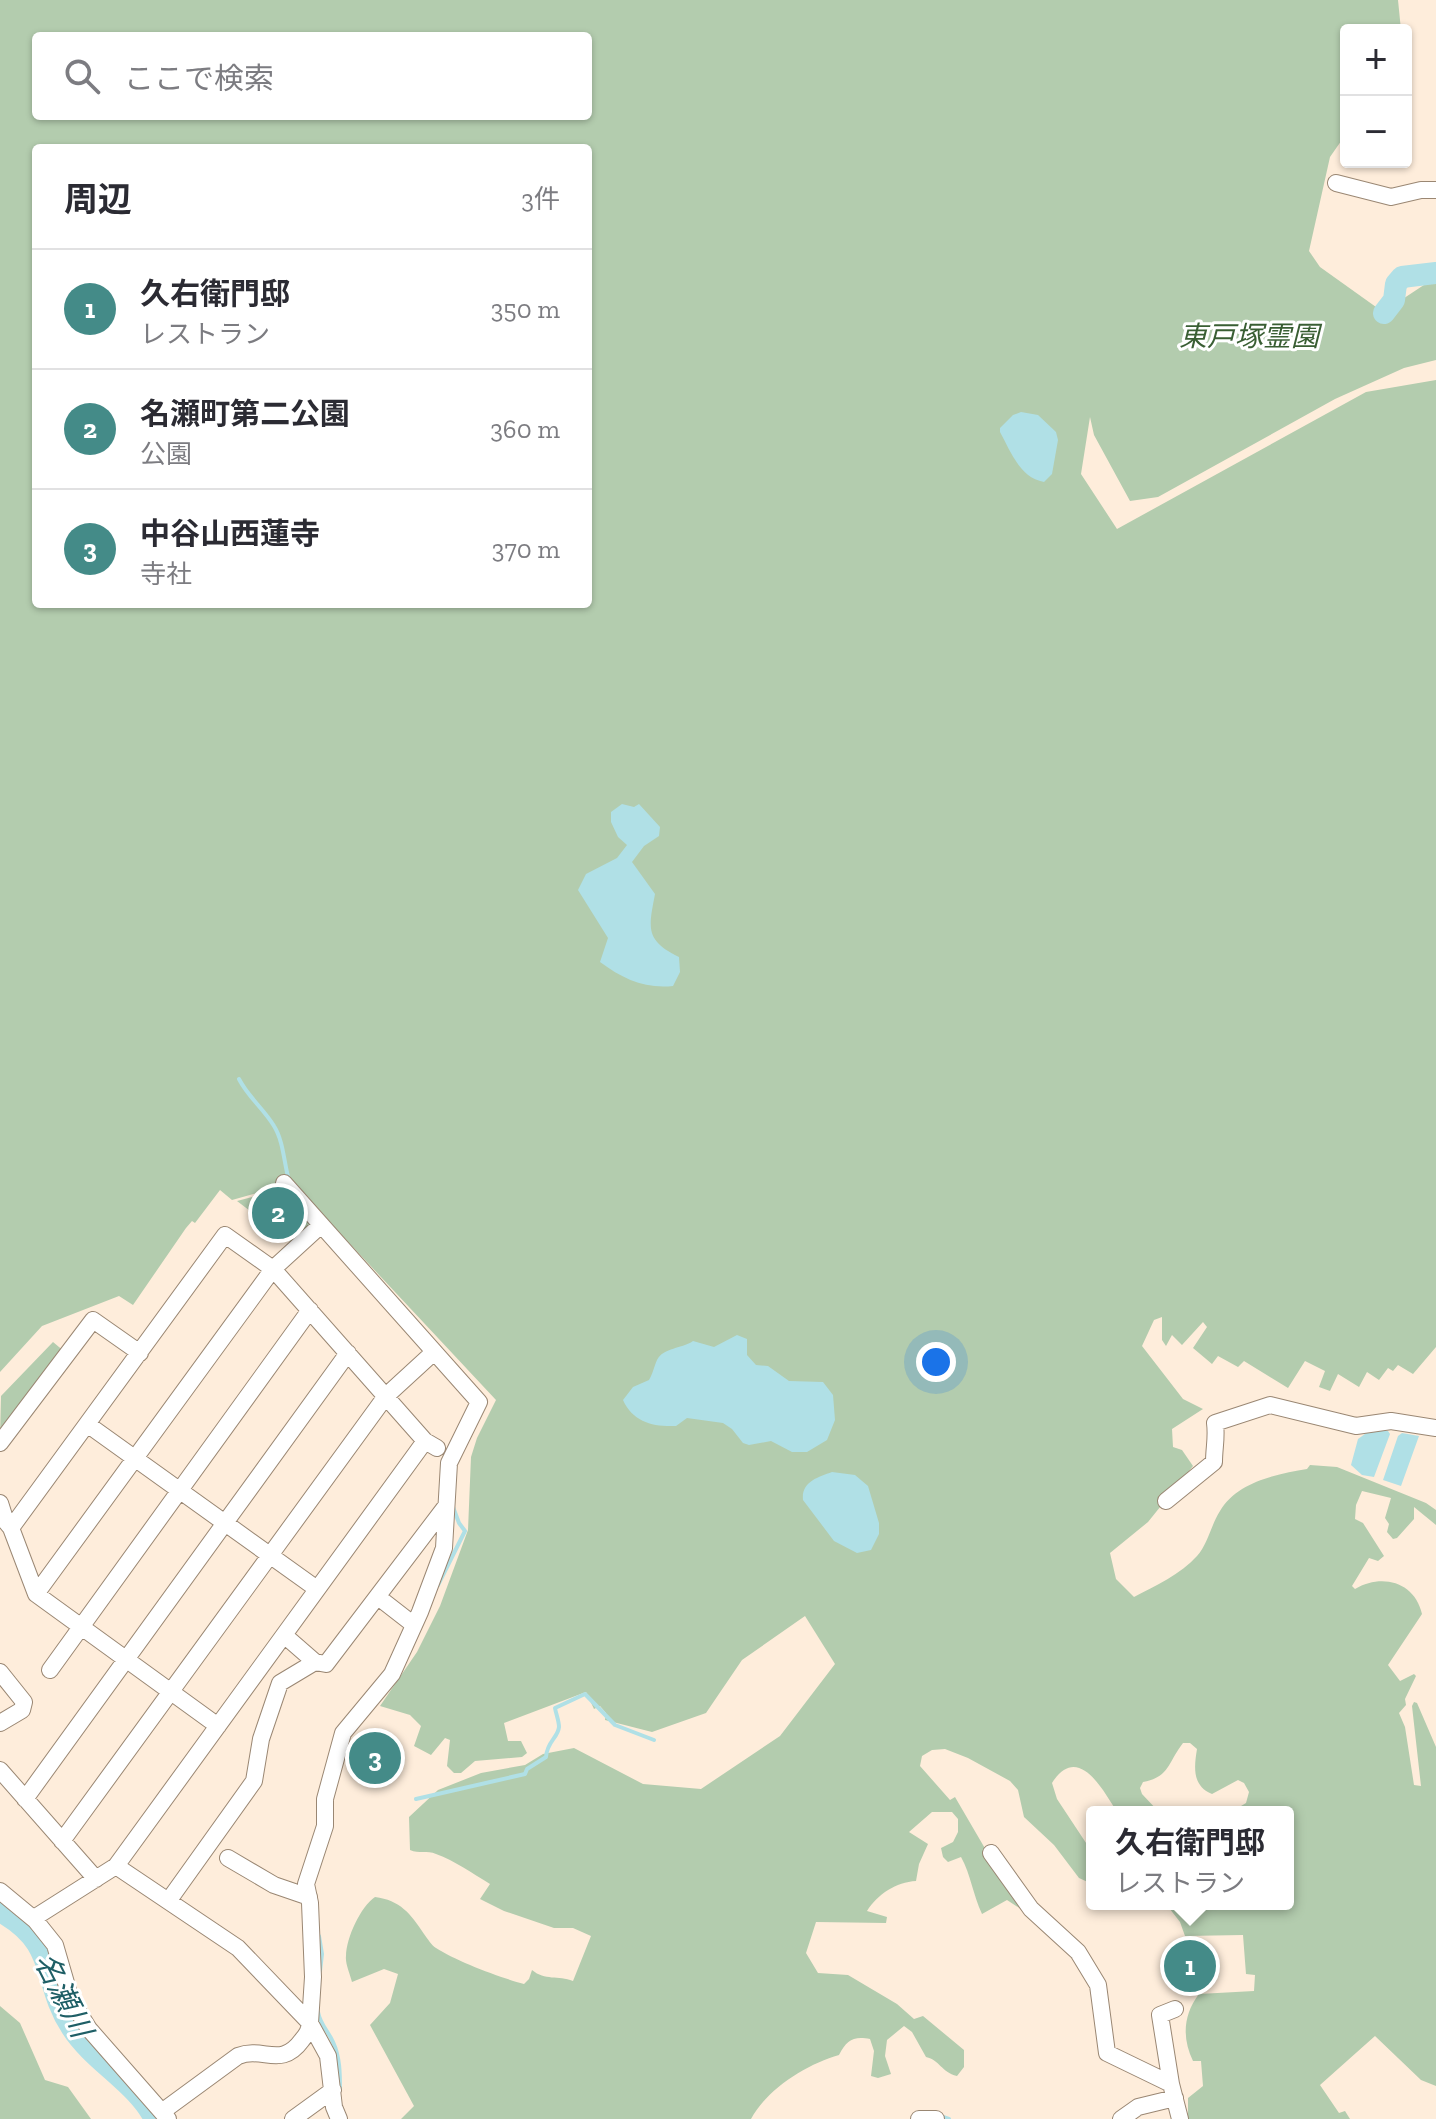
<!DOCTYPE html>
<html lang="ja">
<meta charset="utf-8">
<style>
:root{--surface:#fff;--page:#f2f2f3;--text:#2b2b33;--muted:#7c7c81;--line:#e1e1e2;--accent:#448b88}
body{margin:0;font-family:"Zilla Slab","Noto Sans JP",serif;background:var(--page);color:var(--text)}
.controls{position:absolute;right:24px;top:24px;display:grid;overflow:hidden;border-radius:8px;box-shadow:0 2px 6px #0004}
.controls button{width:72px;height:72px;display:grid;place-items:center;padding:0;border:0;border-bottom:2px solid var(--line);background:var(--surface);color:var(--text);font:40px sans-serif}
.you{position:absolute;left:936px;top:1362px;width:28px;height:28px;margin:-20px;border:6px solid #fff;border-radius:50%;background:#1a73e8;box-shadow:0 0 0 12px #1a73e833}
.badge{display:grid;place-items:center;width:52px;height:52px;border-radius:50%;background:var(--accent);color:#fff;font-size:26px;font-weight:700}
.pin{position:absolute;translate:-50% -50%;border:4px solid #fff;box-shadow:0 2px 8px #0006}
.popup{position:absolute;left:1086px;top:1806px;width:208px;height:104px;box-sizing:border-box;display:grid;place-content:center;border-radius:8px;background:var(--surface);filter:drop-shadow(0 2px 6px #0005);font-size:26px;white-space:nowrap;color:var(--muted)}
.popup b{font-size:30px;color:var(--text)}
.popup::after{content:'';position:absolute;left:50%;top:100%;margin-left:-16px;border:16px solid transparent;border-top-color:var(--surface)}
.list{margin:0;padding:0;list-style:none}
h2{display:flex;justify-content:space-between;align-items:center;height:104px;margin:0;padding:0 32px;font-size:34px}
h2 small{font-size:26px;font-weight:400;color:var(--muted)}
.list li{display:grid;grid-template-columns:52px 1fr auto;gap:24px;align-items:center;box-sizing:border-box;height:120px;padding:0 32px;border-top:2px solid var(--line)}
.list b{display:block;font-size:30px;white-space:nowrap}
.list p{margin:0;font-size:26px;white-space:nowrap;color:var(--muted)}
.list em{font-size:26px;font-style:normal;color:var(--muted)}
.icon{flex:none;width:44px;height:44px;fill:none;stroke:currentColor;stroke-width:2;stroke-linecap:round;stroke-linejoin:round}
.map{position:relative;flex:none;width:1436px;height:2119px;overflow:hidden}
.search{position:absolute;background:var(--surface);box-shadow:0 2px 6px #0004;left:32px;top:32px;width:560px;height:88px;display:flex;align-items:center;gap:20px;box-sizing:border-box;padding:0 28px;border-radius:8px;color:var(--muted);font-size:30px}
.panel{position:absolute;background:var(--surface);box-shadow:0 2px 6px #0004;left:32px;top:144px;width:560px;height:464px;border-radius:8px}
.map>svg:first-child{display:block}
.green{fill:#b3ccae;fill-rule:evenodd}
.water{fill:#b0e0e6}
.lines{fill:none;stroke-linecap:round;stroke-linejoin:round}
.stream{stroke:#b0e0e6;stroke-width:4}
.river{stroke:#b0e0e6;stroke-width:22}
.minor-casing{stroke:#9a8773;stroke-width:18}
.minor{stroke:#fff;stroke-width:16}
.labels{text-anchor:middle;stroke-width:6;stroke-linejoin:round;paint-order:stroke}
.park-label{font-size:28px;font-style:italic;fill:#395e33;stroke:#fff}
.water-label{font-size:30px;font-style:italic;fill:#1f5f66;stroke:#fff}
</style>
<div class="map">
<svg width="1436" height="2119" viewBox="0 0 1436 2119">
<rect width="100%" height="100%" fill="#feeddb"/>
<path class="green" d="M 0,0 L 1398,0 L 1401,30 L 1346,30 L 1346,134 L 1330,157 L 1309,251 L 1320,267 L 1383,312 L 1436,277 L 1436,360 L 1404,368 L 1335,399 L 1158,497 L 1130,501 L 1094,435 L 1090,417 L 1081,474 L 1117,529 L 1366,392 L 1436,380 L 1436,1347 L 1413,1374 L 1398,1365 L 1393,1371 L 1388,1368 L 1379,1380 L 1367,1372 L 1359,1387 L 1338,1374 L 1330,1391 L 1319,1387 L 1325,1371 L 1305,1361 L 1288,1388 L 1244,1361 L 1238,1367 L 1218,1356 L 1212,1364 L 1193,1348 L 1207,1327 L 1203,1322 L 1182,1345 L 1172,1335 L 1166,1346 L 1162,1340 L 1162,1317 L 1154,1320 L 1142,1346 L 1183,1399 L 1203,1409 L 1172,1429 L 1173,1447 L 1182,1450 L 1193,1466 L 1148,1522 L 1110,1553 L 1116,1579 L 1134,1597 C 1155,1586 1181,1574 1197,1556 C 1208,1544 1211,1525 1220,1511 C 1237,1482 1277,1474 1307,1469 L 1310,1465 L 1337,1467 L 1426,1503 L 1436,1510 L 1436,1525 L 1414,1507 L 1414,1519 L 1397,1538 L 1393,1539 L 1387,1532 L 1389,1524 L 1385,1518 L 1391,1498 L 1362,1491 L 1356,1505 L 1355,1519 L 1363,1523 L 1384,1556 L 1378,1561 L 1369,1558 L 1352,1586 L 1355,1589 C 1382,1573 1415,1582 1422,1614 L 1388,1665 L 1400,1681 L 1414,1674 L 1416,1676 L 1405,1699 L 1406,1705 L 1399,1713 L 1405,1727 L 1414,1785 L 1421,1786 L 1412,1706 L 1414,1702 L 1417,1703 L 1436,1747 L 1436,2086 L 1421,2080 L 1375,2036 L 1320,2085 L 1339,2113 L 1345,2111 L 1350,2119 L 1188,2119 L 1188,2098 L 1203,2086 L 1201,2061 L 1193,2061 C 1182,2038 1183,2015 1199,1994 L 1254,1991 L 1255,1975 L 1246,1974 L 1243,1935 L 1185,1936 L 1180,1922 L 1166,1904 L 1288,1904 L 1288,1812 L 1231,1812 L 1246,1803 L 1249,1792 L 1244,1783 L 1238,1780 L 1212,1794 C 1192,1786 1194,1767 1197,1749 L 1190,1743 L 1183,1743 C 1168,1762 1170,1777 1143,1782 L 1140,1788 L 1142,1794 L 1159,1812 L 1117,1812 C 1103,1790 1078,1742 1052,1783 L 1057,1799 L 1092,1852 L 1092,1884 L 1079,1878 L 1054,1845 L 1024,1817 L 1018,1790 L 1010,1781 L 968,1758 L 945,1749 L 932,1750 L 922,1756 L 920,1766 L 950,1800 L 955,1797 L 990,1857 L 1027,1913 L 1007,1900 L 982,1914 C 973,1895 971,1875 961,1857 L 948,1862 L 943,1857 L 941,1848 L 953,1842 L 958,1832 L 958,1819 L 952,1812 L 932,1812 L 909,1832 L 928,1844 L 919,1864 L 916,1881 C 896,1882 878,1894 867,1911 L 887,1917 L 886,1923 L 816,1922 L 806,1953 L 818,1973 L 848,1975 L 897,2004 L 914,2019 L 923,2016 L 964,2050 L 964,2067 L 957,2076 C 941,2072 940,2060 926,2057 L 912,2032 L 904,2026 L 887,2040 L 885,2056 L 891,2074 L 878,2078 L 871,2076 L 874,2051 L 870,2039 C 853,2036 847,2040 839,2055 C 807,2064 767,2089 751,2119 L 401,2119 L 414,2106 L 370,2025 L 390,2003 L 398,1974 L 384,1969 L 352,1982 C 350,1974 345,1963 346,1956 C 346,1938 361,1906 375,1897 C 400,1900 411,1914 424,1934 C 428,1939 431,1945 436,1948 C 456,1961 501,1978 524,1984 L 529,1979 L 532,1970 C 545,1981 558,1975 573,1981 L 591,1936 L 573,1928 L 554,1928 L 504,1911 L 480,1899 L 490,1884 C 472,1873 455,1861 436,1854 C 427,1850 419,1854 410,1850 L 409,1817 L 438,1790 L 481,1773 L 525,1765 L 543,1754 L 574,1748 L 643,1784 L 701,1789 L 780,1736 L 835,1664 L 805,1616 L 742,1660 L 706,1713 L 652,1732 L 605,1720 L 606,1713 L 600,1706 L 594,1709 L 586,1692 L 504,1723 L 508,1741 L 521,1741 L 527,1753 L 522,1757 L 475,1761 L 461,1773 L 454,1773 L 447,1766 L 450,1740 L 445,1738 L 431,1755 L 414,1746 L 421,1726 L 410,1715 L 380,1706 L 417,1652 L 440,1606 L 468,1530 L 471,1457 L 477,1438 L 496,1400 L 293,1183 L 232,1200 L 220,1190 L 195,1223 L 192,1221 L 186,1228 L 133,1305 L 119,1296 L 42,1326 L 0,1372 ZM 36,36 L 588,36 L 588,116 L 36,116 ZM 36,148 L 588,148 L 588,604 L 36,604 Z
M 283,1189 L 314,1224 L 293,1244 L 237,1201 Z
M 53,1342 L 65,1352 L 0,1437 L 1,1396 Z
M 0,2006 L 20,2023 L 45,2080 L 68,2087 L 91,2119 L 0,2119 Z"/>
<path class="water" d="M 1021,412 L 1038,415 L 1056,432 L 1058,440 L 1052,474 L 1044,482 C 1020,478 1011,452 1000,432 L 1000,428 L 1013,415 Z
M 622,804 L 634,807 L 639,804 L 660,827 L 659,836 L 644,846 L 632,862 L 655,894 C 649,927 644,940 679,957 L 680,972 L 673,986 C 645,989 623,979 600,962 L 608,938 L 578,890 L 586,874 L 617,858 L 627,845 L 618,837 L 611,822 L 611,812 Z
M 737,1335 L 747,1339 L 747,1355 L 756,1365 L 768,1366 L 789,1381 L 823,1382 L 833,1395 L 835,1420 L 827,1440 L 807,1452 L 792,1452 L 771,1441 L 749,1445 L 743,1443 L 732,1429 L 723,1423 L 687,1418 L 676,1426 C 653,1427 633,1422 623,1400 L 633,1387 L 649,1380 C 653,1373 654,1367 657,1360 C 664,1347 682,1349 693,1341 L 714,1347 Z
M 1369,1431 L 1388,1431 L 1390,1434 L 1374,1477 L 1362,1475 L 1351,1465 L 1358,1439 Z
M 1402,1433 L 1419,1436 L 1401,1486 L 1383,1480 L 1398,1436 Z
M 832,1472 L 855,1475 L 868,1486 L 879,1523 L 879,1534 L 871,1550 L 857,1553 L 834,1541 L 803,1500 C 801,1482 818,1477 832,1472 Z"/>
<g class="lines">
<path class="stream" d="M 239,1079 C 248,1097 264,1109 274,1126 C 284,1142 284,1165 289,1180
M 438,1585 L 465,1531 L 459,1523 L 453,1507
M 416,1799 L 525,1774 L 527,1769 L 546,1757 C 547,1741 558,1738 559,1727 C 559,1721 556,1714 555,1708 L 585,1694 L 615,1725 L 654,1740
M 319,1936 L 322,1954 L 320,1971
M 318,2012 C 320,2024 328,2031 333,2042 C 340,2057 340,2074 340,2090
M 943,2117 L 949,2119"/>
<path class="river" d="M 1384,313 L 1394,300 L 1396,284 L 1402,277 L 1436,273
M 0,1911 C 60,1944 41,1981 72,2028 C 94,2062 137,2083 155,2119"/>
<g class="minor-casing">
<path id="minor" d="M 1336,183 L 1391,197 L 1421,190 L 1436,190
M 284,1183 L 479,1402 L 449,1463 L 444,1548 L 420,1612 L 392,1674 L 343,1733 L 325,1799 L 325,1826 L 306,1884 L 310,1903 L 313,1977 L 310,2023 L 328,2056 L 334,2107 L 339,2119
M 87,1424 L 317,1589
M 0,1443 L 93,1320 L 140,1353
M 1166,1501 L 1214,1462 C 1214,1448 1217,1437 1215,1423 L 1270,1405 L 1356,1426 L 1391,1421 L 1436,1428
M 0,1503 L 6,1522 L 11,1528
M 36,1594 L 273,1269 L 321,1225
M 378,1597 L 414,1625
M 284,1635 L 315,1662 L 326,1664 L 446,1506
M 50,1670 L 310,1310
M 0,1672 L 24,1702 L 22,1710 L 0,1723
M 218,1726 L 36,1594 L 11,1528 L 225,1235 L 273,1269 L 425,1441 L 437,1448
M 0,1770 L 96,1879
M 25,1799 L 348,1353
M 62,1841 L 386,1396 L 434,1352
M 991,1853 L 1031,1909 L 1078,1952 L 1098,1985 L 1107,2053 L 1171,2084
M 228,1858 L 274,1885 L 309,1897
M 116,1866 L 238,1948 L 310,2023 C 309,2031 307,2034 302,2040 C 281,2069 264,2046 238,2056 L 163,2111
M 0,1891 L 35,1920 L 55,1945 L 71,2000 L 89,2029 L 168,2119
M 169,1900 L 254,1781 L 261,1739 L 280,1683 L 315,1662
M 34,1918 L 116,1866 L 425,1441
M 1175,2009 L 1160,2015 L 1171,2084 L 1180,2119
M 293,2119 L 333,2090
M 919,2119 L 936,2119
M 1121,2119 L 1138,2107 L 1175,2098"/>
</g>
<use href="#minor" class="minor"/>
</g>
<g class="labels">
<g class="park-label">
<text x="1249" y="346">東戸塚霊園</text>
</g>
<g class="water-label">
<text transform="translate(63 1995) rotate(63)" y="10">名瀬川</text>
</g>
</g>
</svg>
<div class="controls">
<button>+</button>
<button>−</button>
</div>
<div class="you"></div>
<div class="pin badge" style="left:1190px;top:1966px">1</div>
<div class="popup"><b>久右衛門邸</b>レストラン</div>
<div class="pin badge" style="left:278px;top:1213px">2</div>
<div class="pin badge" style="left:375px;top:1758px">3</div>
<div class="search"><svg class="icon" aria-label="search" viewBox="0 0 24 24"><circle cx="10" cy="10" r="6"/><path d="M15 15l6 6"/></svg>ここで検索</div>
<section class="panel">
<h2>周辺<small>3件</small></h2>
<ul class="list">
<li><span class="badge">1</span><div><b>久右衛門邸</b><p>レストラン</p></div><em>350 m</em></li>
<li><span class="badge">2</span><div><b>名瀬町第二公園</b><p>公園</p></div><em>360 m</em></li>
<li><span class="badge">3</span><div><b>中谷山西蓮寺</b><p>寺社</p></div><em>370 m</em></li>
</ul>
</section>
</div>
